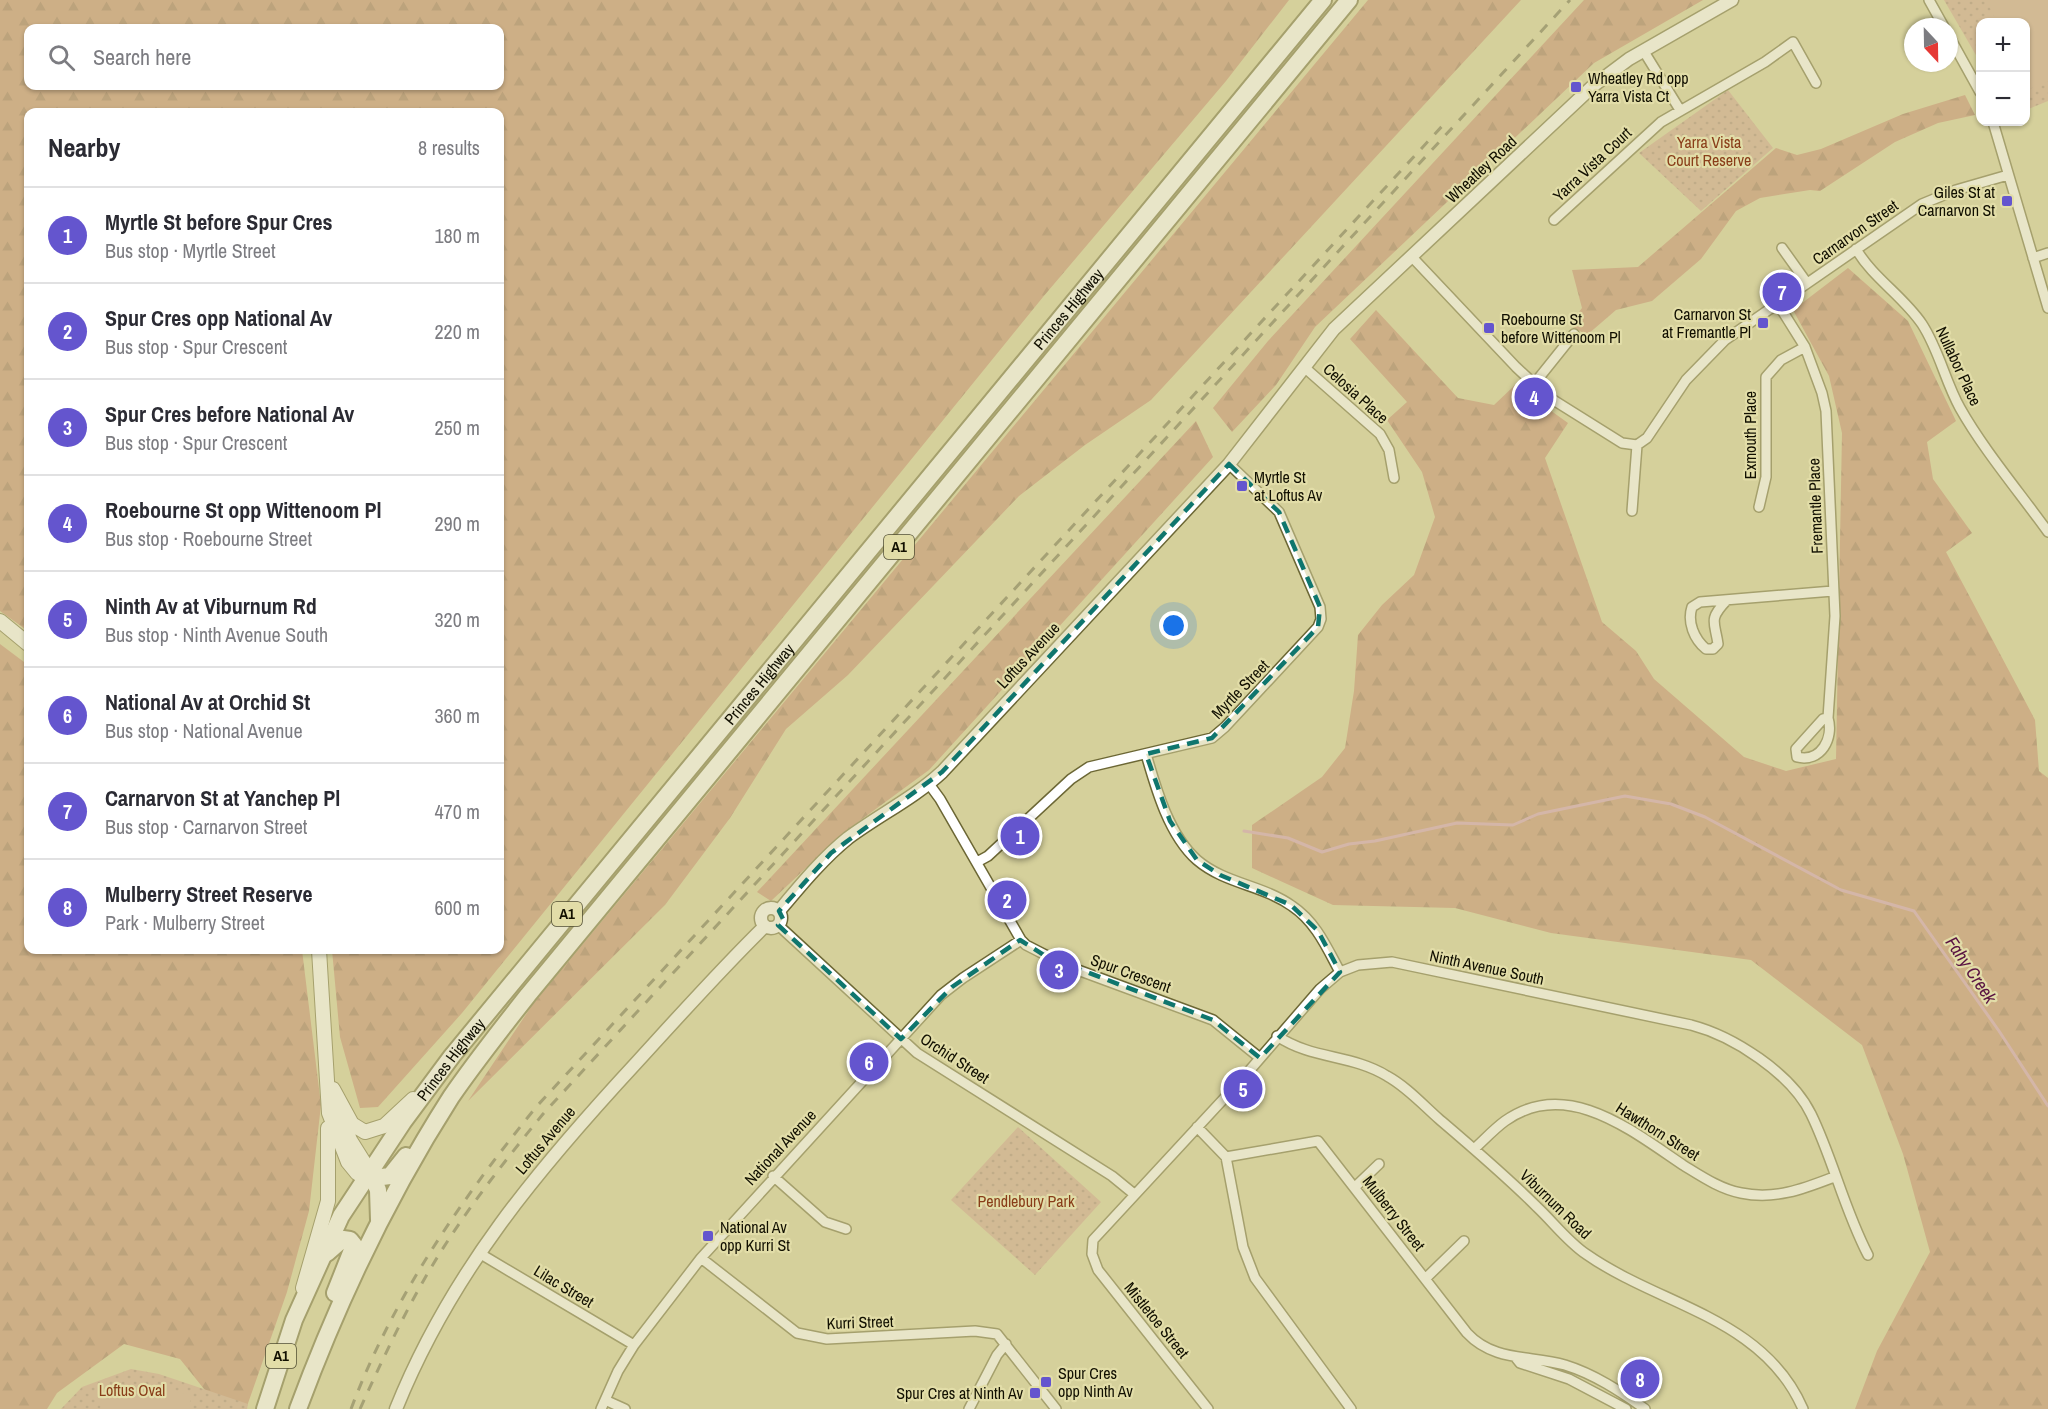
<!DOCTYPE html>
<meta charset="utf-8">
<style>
:root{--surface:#fff;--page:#f2f2f3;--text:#2b2b33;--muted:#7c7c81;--line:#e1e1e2;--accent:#6455ce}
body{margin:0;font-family:"Archivo Narrow",sans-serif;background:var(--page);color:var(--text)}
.controls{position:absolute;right:18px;top:18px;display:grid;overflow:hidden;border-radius:12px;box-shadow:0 2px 4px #0004}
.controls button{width:54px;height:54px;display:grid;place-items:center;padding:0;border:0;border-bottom:2px solid var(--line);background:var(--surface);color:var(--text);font:30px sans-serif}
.compass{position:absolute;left:1904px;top:18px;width:54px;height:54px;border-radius:50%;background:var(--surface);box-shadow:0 2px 4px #0004;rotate:158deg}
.you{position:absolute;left:1174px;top:626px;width:21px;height:21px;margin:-15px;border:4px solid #fff;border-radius:50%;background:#1a73e8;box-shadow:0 0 0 9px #1a73e833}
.badge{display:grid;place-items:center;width:39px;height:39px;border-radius:50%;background:var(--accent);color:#fff;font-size:20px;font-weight:700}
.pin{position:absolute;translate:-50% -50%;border:3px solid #fff;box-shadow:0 2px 6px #0006}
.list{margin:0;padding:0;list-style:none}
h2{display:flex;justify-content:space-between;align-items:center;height:78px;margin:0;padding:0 24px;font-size:26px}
h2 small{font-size:20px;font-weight:400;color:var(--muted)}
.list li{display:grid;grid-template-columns:39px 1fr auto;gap:18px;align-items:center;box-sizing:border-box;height:96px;padding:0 24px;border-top:2px solid var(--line)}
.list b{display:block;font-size:22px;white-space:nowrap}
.list p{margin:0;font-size:20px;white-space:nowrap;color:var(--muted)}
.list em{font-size:20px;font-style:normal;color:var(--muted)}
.icon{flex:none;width:33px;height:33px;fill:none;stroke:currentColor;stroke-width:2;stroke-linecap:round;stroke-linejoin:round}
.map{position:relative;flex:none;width:2048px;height:1409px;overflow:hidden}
.search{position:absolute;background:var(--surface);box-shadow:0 2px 4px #0004;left:24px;top:24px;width:480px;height:66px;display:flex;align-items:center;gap:15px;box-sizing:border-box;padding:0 21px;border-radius:12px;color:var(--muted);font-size:22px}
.panel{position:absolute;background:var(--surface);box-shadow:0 2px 4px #0004;left:24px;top:108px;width:480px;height:846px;border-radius:12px}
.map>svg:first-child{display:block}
.forest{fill:url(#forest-firs);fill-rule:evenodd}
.park{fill:url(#park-dots)}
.pitch{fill:#cea08d}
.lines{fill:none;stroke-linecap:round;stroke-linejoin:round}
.stream{stroke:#d397b9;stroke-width:3}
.minor-casing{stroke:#6c6735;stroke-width:12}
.tertiary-casing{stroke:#6c6735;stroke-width:15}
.secondary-casing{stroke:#6c6735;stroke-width:16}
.trunk-casing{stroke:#6c6735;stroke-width:20}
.minor{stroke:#fff;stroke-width:9}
.tertiary{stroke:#fff;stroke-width:12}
.secondary{stroke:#fff;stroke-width:14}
.trunk{stroke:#fff;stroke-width:16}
.rail{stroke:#6c6848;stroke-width:3;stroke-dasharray:10 10;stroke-linecap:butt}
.marked{fill:none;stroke:#0f766e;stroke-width:4.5;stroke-dasharray:12 8;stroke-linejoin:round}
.poi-dot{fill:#6455ce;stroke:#e2dda8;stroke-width:2}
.labels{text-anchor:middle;stroke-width:4.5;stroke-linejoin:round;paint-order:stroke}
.shield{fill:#e2dda8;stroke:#504d32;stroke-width:1.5}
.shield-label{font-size:15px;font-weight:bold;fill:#110f00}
.poi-label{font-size:16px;fill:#110f00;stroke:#e2dda8;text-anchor:start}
.park-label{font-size:16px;fill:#893d19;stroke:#e2dda8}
.street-label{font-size:16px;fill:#110f00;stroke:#e2dda8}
.water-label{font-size:18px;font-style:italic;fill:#591342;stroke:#e2dda8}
</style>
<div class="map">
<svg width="2048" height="1409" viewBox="0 0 2048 1409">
<defs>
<pattern id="forest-firs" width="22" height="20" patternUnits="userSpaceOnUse" patternTransform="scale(1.5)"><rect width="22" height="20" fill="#c4876d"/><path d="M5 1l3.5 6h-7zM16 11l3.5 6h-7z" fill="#9e6d57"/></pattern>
<pattern id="park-dots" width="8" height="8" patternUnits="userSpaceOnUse" patternTransform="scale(1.5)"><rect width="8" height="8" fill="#cea08d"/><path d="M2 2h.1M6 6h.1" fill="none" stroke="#a68171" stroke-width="1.8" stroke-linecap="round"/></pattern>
</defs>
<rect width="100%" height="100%" fill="#d5d09b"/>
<path class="forest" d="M 0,0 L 1289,0 L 1226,81 L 1043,297 L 462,1013 L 378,1107 L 360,1108 L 340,1037 L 332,950 L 500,950 L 500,112 L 28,112 L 28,631 L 0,611 ZM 28,28 L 500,28 L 500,86 L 28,86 Z
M 1368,0 L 1521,0 L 1151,400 L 1085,445 L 1019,496 L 848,675 L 786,729 L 730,818 L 665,905 L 468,1101 L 533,1004 Z
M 1584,0 L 1703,0 L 1594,63 L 1315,327 L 1276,385 L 1232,432 L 1213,408 L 1268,341 Z
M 1965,95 L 1975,115 L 1938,123 L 1895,142 L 1820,191 L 1810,190 L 1760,198 L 1736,211 L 1701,259 L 1652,301 L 1616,310 L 1587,335 L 1569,325 L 1582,308 L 1572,270 L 1638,267 L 1776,148 L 1797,155 L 1821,149 L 1903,114 Z
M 1848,268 L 1908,321 L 1956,421 L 1927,442 L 1933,479 L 1972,533 L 1946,552 L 2035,720 L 2039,771 L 2048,778 L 2048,1409 L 1855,1409 L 1877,1351 L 1930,1252 L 1903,1154 L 1862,1045 L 1751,960 L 1551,933 L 1455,908 L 1333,905 L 1252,868 L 1252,825 L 1322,777 L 1345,748 L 1354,691 L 1358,635 L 1382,605 L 1414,575 L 1435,517 L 1422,472 L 1387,420 L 1407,402 L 1350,339 L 1376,310 L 1458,398 L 1494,405 L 1515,385 L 1568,423 L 1545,458 L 1602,622 L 1636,651 L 1654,679 L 1744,757 L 1786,771 L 1836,759 L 1842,433 L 1829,376 L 1793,310 Z
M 1196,421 L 1213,457 L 929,770 L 843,833 L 771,901 L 757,892 Z
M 0,644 L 28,665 L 28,950 L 302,950 L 321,1105 L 309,1211 L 287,1292 L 246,1409 L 220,1409 L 180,1359 L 124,1344 L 57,1393 L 47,1409 L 0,1409 Z"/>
<path class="park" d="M 1944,0 L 2048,0 L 2048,101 L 2026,110 L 2026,22 L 1980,22 L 1980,62 Z
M 1728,90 L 1773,148 L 1701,211 L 1639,153 Z
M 1018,1127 L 1101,1202 L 1035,1275 L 951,1200 Z
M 1636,1358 L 1660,1372 L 1643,1401 L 1619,1386 Z
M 131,1369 L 159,1374 L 248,1404 L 247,1409 L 61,1409 L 82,1387 Z"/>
<path class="pitch" d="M 1986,0 L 2048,0 L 2048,81 L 2029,89 L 2026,83 L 2026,22 L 1997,22 Z
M 103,1385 L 191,1394 L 189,1409 L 100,1409 Z"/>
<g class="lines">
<path class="stream" d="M 1244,831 L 1288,838 L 1322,852 L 1349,844 L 1375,841 L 1457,823 L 1513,825 L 1538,814 L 1625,796 L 1671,804 L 1705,817 L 1841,890 L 1914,911 L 1999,1031 L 2048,1106"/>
<g class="minor-casing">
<path id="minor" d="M 1929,0 L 1944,27
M 1949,36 L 1980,92
M 1643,50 L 1680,110
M 1993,122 L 2048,308
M 1554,220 L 1661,122 L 1765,62 L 1793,42 L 1816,83
M 1782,248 L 1807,283
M 1856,249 C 1873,278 1903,296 1922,324 C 1939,350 1945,381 1960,408 C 1983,449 2020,493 2048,532
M 1411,256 L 1516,367 L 1547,396 L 1622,443 L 1637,445
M 2033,258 L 2048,253
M 1778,304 L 1805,347 L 1822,393 L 1826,411 L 1835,616 L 1828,718 C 1834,738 1821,763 1797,757 L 1796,749 L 1823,719 L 1828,718
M 1304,367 L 1380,434 L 1389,450 L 1394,478
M 1534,384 L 1574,334
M 1637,445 L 1647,438 L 1686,380 L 1725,340 L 1922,204 L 1956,190 L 2008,175
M 1759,507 L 1766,477 L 1766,377 L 1781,360 L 1805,347
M 1632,511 L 1637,445
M 1726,601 C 1708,620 1715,622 1718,644 L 1713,649 L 1706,649 C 1694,639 1687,622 1692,607 L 1700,602 L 1833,591
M 1146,754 C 1156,789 1169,835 1197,860 C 1225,884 1263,885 1292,906 C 1316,922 1327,948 1340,972
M 929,784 L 940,799 L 1021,940 L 1026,945 L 1067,966 L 1213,1020 L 1260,1058
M 977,862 L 988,856 L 1071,779 L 1089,767 L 1212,738 L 1225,727 L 1318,627 L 1321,619 L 1320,607 L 1279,512 L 1229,464
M 778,925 L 917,1053 L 1112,1176 L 1134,1194
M 1277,1036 C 1313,1060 1351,1054 1387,1076 C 1407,1087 1422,1104 1439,1119 C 1473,1148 1506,1176 1537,1207 C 1553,1222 1568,1242 1586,1254 C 1660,1306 1763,1317 1803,1409
M 1197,1127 L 1226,1157 L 1243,1247 L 1255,1278 L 1351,1409
M 1474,1149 C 1484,1140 1494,1129 1505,1121 C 1567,1077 1632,1131 1683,1165 C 1701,1176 1720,1189 1741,1193 C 1775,1200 1803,1189 1834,1177
M 1226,1157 L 1318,1141 L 1467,1333 C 1494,1362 1530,1355 1565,1365 C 1594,1374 1620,1391 1645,1409
M 773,1176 L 825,1222 L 846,1229
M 1355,1187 L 1379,1164
M 479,1253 L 634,1345
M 701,1258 L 797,1333 L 827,1339 L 975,1331 L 997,1334 L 1056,1409
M 1426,1278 L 1464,1241
M 1516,1358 L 1520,1363 L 1569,1379 L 1626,1409
M 605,1400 L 625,1409
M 601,1409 L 618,1371 L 634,1345 L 701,1258 L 941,995 L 963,978 L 1021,940
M 969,1409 L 997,1355 L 1006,1344
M 1208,1409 L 1098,1270 L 1092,1254 L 1093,1240 L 1243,1078 L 1320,989 L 1340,972 L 1358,965 L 1392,962 L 1691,1025 C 1733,1036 1791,1073 1811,1114 C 1833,1159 1844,1209 1868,1255"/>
</g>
<g class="tertiary-casing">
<path id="tertiary" d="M761 918a10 10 0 1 1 20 0a10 10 0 1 1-20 0Z
M 779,911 C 800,886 822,859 848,838 C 879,815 914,798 942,772 L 1229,464 L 1334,329 L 1593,86 L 1629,59 L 1732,0
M 396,1409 C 451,1272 539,1168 638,1061 C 680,1015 721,969 765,926"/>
</g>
<g class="secondary-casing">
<path id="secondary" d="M 0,621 L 28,644
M 319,950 L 329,1113 L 348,1162 L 357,1173 L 366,1179
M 333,1089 L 352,1124 L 365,1132 L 384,1126 L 413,1099
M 340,1114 L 350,1140 L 370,1172
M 303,1288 L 328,1201 L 328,1128"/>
</g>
<g class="trunk-casing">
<g id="trunk">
<path d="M 370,1172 L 378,1190 L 379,1220"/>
<path d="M 366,1179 L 390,1176 L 406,1156"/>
<path d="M 327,1253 L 343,1239 L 350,1240 L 354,1245 L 335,1293"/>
<path id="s1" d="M 265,1409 L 294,1320 L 341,1216 L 403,1122 L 452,1056 L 1323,0"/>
<path d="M 298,1409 C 338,1301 389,1194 451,1097 C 475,1062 502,1028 528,995 L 1349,0"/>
</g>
</g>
<use href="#minor" class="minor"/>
<use href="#tertiary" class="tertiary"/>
<use href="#secondary" class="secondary"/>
<use href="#trunk" class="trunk"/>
<path class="rail" d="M 351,1409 C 393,1297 462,1198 537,1106 L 1445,123
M 360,1409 C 379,1367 398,1326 421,1285 C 455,1224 499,1168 543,1114 L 1570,0"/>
</g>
<path d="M0 0H2048V1409H0ZM 1229,464 L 1279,512 L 1320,607 L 1318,627 L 1212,738 L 1146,754 L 1170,821 L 1197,860 L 1220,875 L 1291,905 L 1318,931 L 1340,972 L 1260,1058 L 1213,1020 L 1047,957 L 1020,940 L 952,987 L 901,1039 L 778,925 L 783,919 L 779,911 L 831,853 L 942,772 Z" fill="#d5d09b" fill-opacity=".55" fill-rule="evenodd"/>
<path class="marked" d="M 1229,464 L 1279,512 L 1320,607 L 1318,627 L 1212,738 L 1146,754 L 1170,821 L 1197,860 L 1220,875 L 1291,905 L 1318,931 L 1340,972 L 1260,1058 L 1213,1020 L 1047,957 L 1020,940 L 952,987 L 901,1039 L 778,925 L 783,919 L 779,911 L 831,853 L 942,772 Z"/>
<g class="poi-dot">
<rect x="1570" y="81" width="12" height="12" rx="3"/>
<rect x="2001" y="195" width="12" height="12" rx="3"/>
<rect x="1757" y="317" width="12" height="12" rx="3"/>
<rect x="1483" y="322" width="12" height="12" rx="3"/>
<rect x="1236" y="480" width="12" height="12" rx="3"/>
<rect x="702" y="1230" width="12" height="12" rx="3"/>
<rect x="1040" y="1376" width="12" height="12" rx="3"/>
<rect x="1029" y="1387" width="12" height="12" rx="3"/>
</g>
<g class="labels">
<g class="shield">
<rect x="884" y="535" width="30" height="24" rx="4.5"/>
<rect x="552" y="902" width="30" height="24" rx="4.5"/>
<rect x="266" y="1344" width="30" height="24" rx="4.5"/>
</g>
<g class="shield-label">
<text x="899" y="552">A1</text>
<text x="567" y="919">A1</text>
<text x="281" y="1361">A1</text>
</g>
<g class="poi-label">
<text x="1588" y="84">Wheatley Rd opp<tspan x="1588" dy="18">Yarra Vista Ct</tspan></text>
<text x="1995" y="198" text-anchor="end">Giles St at<tspan x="1995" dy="18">Carnarvon St</tspan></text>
<text x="1751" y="320" text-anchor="end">Carnarvon St<tspan x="1751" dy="18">at Fremantle Pl</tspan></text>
<text x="1501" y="325">Roebourne St<tspan x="1501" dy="18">before Wittenoom Pl</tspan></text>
<text x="1254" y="483">Myrtle St<tspan x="1254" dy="18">at Loftus Av</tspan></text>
<text x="720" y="1233">National Av<tspan x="720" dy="18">opp Kurri St</tspan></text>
<text x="1058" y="1379">Spur Cres<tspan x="1058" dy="18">opp Ninth Av</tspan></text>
<text x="1023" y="1399" text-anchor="end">Spur Cres at Ninth Av</text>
</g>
<g class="park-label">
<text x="1709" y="148">Yarra Vista<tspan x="1709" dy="18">Court Reserve</tspan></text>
<text x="1026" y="1207">Pendlebury Park</text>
<text x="132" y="1396">Loftus Oval</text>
</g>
<g class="street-label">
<text transform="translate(1592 164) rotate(-43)" y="6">Yarra Vista Court</text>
<text transform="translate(1481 169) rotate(-43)" y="6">Wheatley Road</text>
<text transform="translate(1855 232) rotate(-35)" y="6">Carnarvon Street</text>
<text dy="6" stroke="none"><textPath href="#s1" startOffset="1371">Princes Highway</textPath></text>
<text transform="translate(1959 366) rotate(65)" y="6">Nullabor Place</text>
<text transform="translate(1356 393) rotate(42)" y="6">Celosia Place</text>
<text transform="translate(1750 435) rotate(-90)" y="6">Exmouth Place</text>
<text transform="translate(1815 506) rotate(-92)" y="6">Fremantle Place</text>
<text transform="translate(1028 655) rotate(-47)" y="6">Loftus Avenue</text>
<text dy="6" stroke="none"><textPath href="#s1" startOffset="885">Princes Highway</textPath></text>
<text transform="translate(1240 689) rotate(-46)" y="6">Myrtle Street</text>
<text transform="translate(1487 967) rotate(12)" y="6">Ninth Avenue South</text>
<text transform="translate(1131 973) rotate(20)" y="6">Spur Crescent</text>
<text transform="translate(955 1058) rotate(33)" y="6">Orchid Street</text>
<text dy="6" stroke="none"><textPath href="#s1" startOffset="399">Princes Highway</textPath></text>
<text transform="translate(1658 1131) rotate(32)" y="6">Hawthorn Street</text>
<text transform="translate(545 1140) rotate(-50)" y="6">Loftus Avenue</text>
<text transform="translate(780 1147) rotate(-47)" y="6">National Avenue</text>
<text transform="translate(1556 1204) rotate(44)" y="6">Viburnum Road</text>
<text transform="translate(1394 1213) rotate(52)" y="6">Mulberry Street</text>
<text transform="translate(564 1286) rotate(31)" y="6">Lilac Street</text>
<text transform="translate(1157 1320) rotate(51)" y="6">Mistletoe Street</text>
<text transform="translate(860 1322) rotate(-2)" y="6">Kurri Street</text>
</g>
<g class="water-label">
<text transform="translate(1971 970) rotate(56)" y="6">Fahy Creek</text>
</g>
</g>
</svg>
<div class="controls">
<button>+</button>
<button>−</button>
</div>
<svg class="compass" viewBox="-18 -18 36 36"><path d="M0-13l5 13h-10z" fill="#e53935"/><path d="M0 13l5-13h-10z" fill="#7c7c81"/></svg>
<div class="you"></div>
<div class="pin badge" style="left:1020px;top:836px">1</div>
<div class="pin badge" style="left:1007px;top:900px">2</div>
<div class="pin badge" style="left:1059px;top:970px">3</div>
<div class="pin badge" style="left:1534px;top:397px">4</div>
<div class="pin badge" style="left:1243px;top:1089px">5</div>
<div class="pin badge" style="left:869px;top:1062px">6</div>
<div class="pin badge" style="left:1782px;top:292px">7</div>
<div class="pin badge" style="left:1640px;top:1379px">8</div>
<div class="search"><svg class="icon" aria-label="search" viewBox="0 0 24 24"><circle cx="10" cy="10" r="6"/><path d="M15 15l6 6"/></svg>Search here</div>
<section class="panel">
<h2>Nearby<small>8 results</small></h2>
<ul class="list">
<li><span class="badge">1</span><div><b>Myrtle St before Spur Cres</b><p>Bus stop · Myrtle Street</p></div><em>180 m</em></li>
<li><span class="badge">2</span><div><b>Spur Cres opp National Av</b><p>Bus stop · Spur Crescent</p></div><em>220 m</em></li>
<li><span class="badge">3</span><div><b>Spur Cres before National Av</b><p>Bus stop · Spur Crescent</p></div><em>250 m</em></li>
<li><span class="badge">4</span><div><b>Roebourne St opp Wittenoom Pl</b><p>Bus stop · Roebourne Street</p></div><em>290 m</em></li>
<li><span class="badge">5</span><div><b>Ninth Av at Viburnum Rd</b><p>Bus stop · Ninth Avenue South</p></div><em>320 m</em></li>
<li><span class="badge">6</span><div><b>National Av at Orchid St</b><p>Bus stop · National Avenue</p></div><em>360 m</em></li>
<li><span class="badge">7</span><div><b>Carnarvon St at Yanchep Pl</b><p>Bus stop · Carnarvon Street</p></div><em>470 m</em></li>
<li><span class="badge">8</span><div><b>Mulberry Street Reserve</b><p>Park · Mulberry Street</p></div><em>600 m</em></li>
</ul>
</section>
</div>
